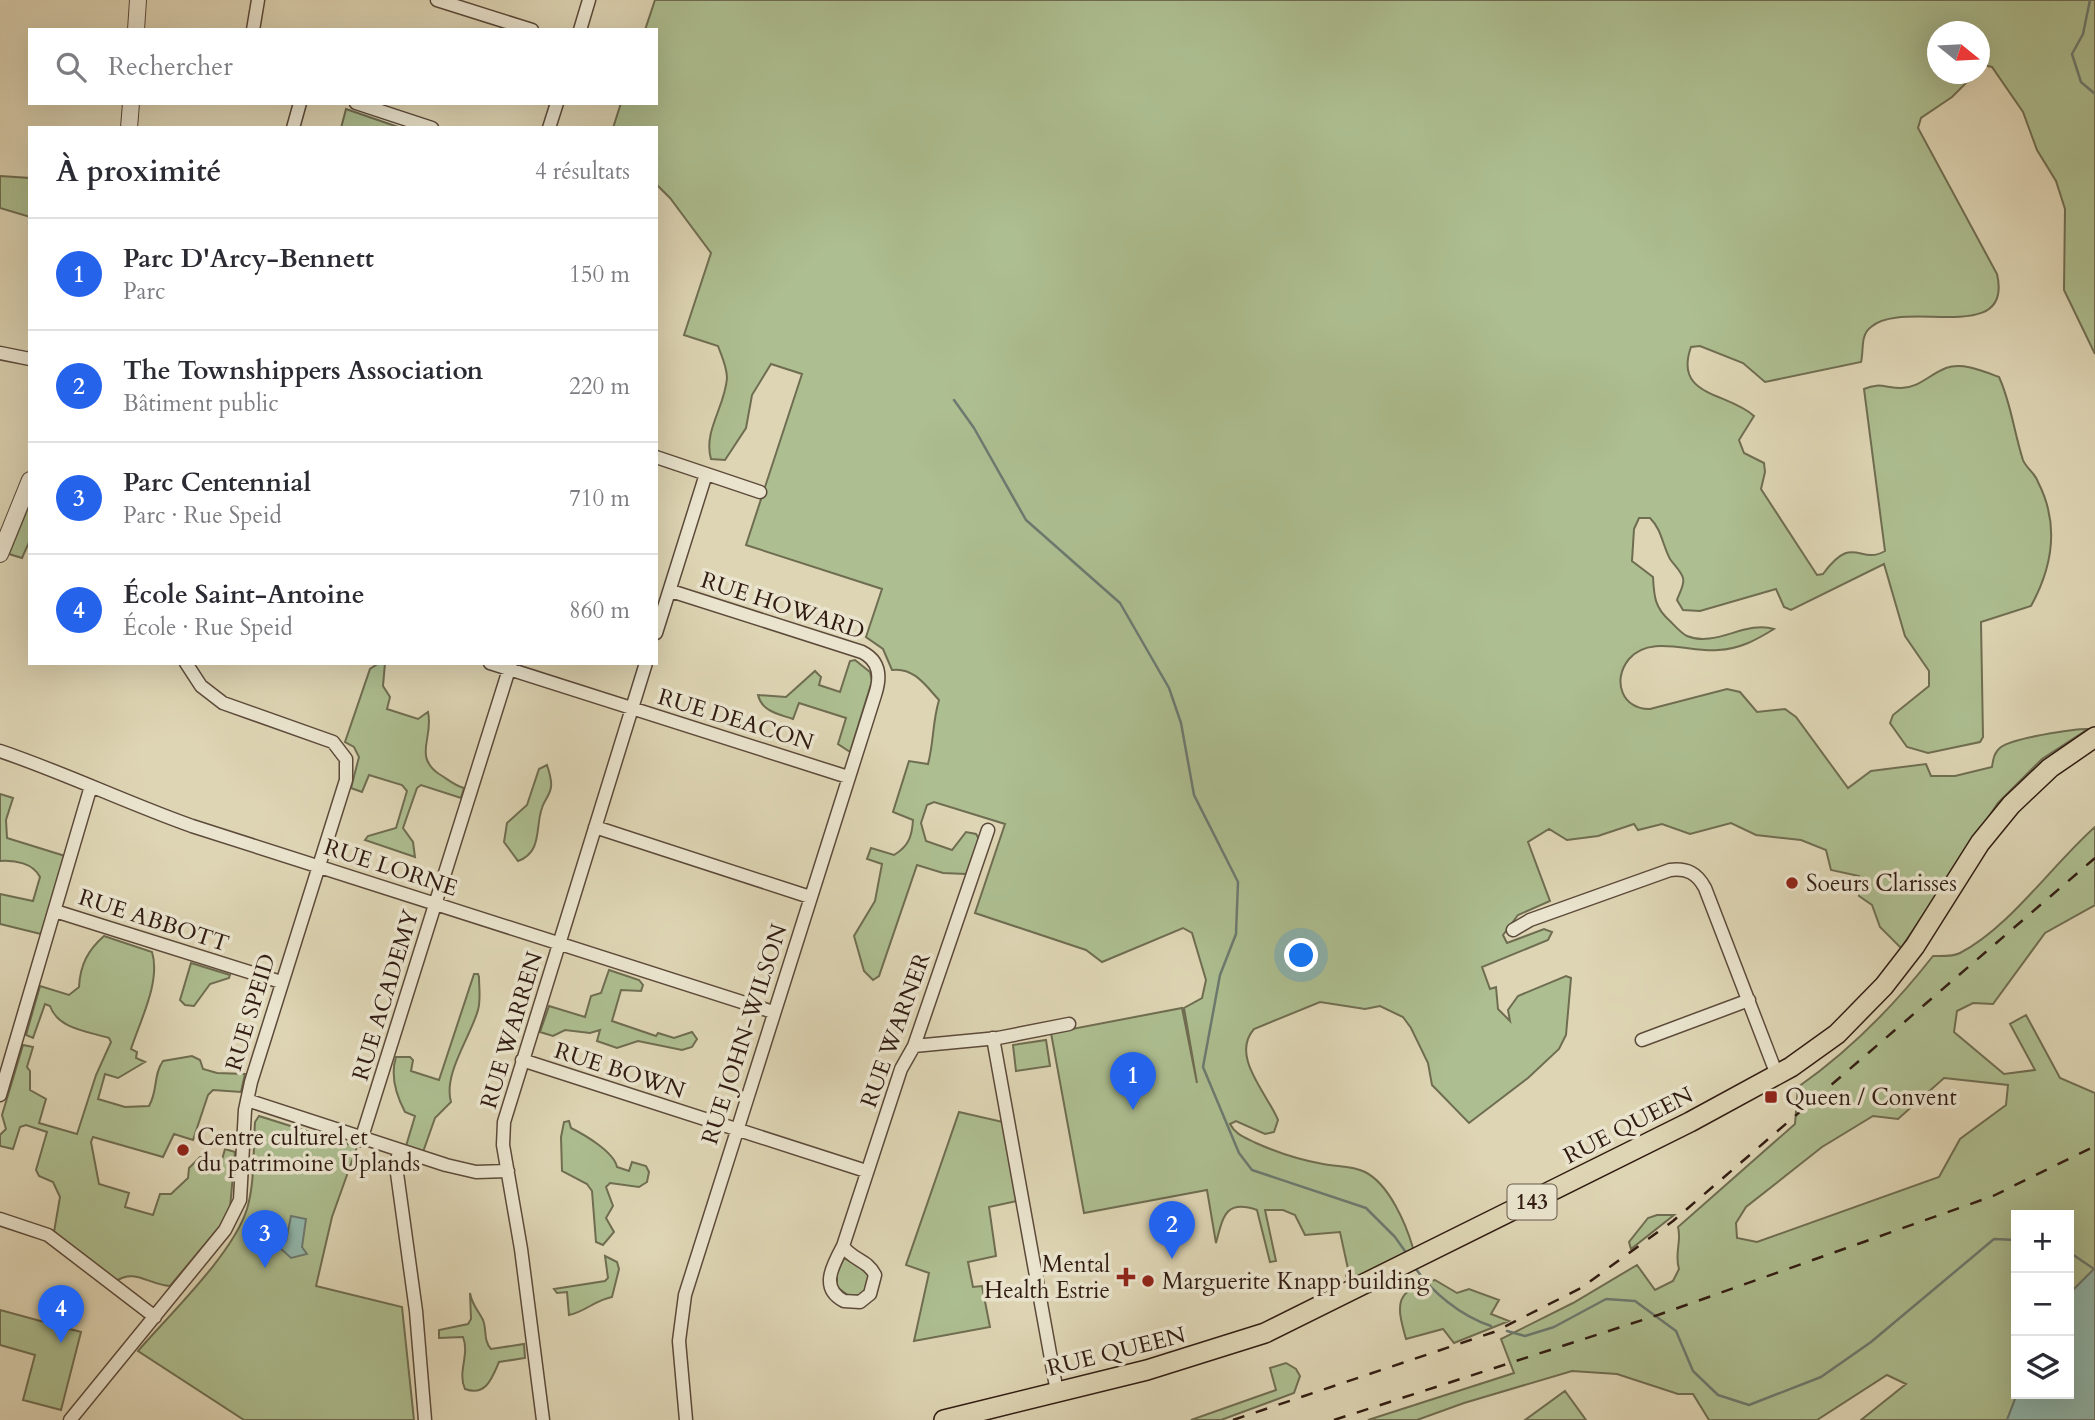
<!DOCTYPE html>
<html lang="fr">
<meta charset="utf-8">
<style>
:root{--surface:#fff;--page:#f7f7f7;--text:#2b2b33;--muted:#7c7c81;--line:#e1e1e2;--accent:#2563eb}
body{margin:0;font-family:Cardo,serif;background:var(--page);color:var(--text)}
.controls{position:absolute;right:21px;bottom:21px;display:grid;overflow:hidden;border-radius:0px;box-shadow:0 7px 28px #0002}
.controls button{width:63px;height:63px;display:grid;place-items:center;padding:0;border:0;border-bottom:2px solid var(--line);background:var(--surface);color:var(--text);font:35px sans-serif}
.compass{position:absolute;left:1927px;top:21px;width:63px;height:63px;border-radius:50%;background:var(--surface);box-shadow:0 7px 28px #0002;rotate:108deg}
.you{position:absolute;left:1302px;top:956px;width:24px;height:24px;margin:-18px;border:5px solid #fff;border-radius:50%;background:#1a73e8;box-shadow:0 0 0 10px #1a73e833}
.badge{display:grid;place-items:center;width:46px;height:46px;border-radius:50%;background:var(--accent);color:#fff;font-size:23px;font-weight:700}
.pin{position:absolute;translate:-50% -58px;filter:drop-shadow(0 2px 4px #0008)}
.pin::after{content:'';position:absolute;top:37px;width:24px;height:21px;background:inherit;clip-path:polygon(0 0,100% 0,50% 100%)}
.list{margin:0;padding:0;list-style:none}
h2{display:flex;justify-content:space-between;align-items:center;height:91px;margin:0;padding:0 28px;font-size:30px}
h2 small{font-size:23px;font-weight:400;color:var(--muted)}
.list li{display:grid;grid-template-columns:46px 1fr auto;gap:21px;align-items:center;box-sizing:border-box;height:112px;padding:0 28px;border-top:2px solid var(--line)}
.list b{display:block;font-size:26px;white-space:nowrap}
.list p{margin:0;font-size:23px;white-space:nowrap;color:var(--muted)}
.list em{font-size:23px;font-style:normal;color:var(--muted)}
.icon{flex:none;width:38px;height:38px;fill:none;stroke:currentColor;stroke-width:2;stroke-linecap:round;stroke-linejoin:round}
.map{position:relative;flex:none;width:2095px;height:1420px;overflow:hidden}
.search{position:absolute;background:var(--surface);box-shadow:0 7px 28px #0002;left:28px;top:28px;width:630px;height:77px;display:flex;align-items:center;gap:18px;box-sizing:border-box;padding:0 24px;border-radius:0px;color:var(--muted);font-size:26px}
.panel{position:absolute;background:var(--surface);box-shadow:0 7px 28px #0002;left:28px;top:126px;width:630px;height:539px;border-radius:0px}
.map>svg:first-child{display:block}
.green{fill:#adbe90;stroke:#6f6d51;stroke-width:2;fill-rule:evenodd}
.water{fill:#93b9ae;stroke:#6c7a70;stroke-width:2}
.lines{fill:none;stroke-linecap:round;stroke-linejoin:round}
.stream{stroke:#6c7a70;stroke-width:2.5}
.minor-casing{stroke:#5c4a3a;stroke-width:15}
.tertiary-casing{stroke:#5c4a3a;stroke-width:18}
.primary-casing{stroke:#311c12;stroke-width:22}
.minor{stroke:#eae4ce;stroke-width:12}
.tertiary{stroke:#eae4ce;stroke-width:16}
.primary{stroke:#ded5b4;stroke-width:19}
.rail{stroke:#311c12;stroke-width:2.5;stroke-dasharray:12 12;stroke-linecap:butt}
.poi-dot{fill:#8f2418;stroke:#eae4ce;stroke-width:2.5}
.labels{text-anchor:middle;stroke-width:7;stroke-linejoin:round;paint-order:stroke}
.shield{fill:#eae4ce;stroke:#68584a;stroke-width:2}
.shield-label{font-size:21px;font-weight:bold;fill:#311c12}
.street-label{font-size:23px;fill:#311c12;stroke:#eae4ce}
.poi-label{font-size:23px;fill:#311c12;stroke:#eae4ce;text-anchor:start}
</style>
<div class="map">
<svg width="2095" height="1420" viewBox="0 0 2095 1420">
<rect width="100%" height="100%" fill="#ded5b4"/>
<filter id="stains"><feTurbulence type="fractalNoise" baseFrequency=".00286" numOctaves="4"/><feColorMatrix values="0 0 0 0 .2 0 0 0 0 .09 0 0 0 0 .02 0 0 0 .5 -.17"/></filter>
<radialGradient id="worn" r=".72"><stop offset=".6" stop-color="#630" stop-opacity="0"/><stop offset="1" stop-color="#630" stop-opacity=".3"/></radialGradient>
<path class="green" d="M 655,0 L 2095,0 L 2095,354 L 2064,290 L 2065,209 L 2056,181 L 2037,150 L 2023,112 L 1992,67 L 1984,65 L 1980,69 L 1980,32 L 1938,32 L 1938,74 L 1975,74 L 1952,97 L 1921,118 L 1918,128 L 1997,274 C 2014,347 1903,298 1871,327 C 1860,335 1864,350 1861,362 L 1765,382 L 1743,363 L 1700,346 L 1691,347 C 1673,397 1728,392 1754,416 L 1739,440 L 1744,453 L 1764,463 L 1765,472 L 1761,489 L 1817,575 L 1823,574 C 1854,532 1859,566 1885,551 L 1864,389 C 1879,382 1886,388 1901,388 C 1919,388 1930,374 1946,368 C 1962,362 1983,371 1999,377 C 2011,403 2014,432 2023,460 C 2026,468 2035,473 2038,482 C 2059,523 2053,566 2031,606 L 1981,622 L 1983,737 L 1980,742 L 1928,753 L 1907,747 L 1890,723 L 1893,715 L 1929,686 L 1929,671 L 1905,636 L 1884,564 L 1791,610 L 1784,607 L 1776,589 L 1700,611 L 1683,610 L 1677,600 C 1679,593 1685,585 1683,578 C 1681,571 1674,565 1670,559 C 1662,544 1662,530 1650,518 L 1639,518 L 1634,529 L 1632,561 L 1653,577 C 1654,597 1655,608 1670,621 C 1675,626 1682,634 1687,636 C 1715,648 1746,620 1774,629 C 1756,640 1740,649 1718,650 C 1691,653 1650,634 1629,659 C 1611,681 1623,710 1650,709 L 1727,689 L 1740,692 L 1757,712 L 1785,709 L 1796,717 L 1848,788 L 1871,771 L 1926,764 L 1931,776 L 1955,776 L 1992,767 C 1993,760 1994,752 2001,747 C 2014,738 2072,729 2088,729 L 2042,759 L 1998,803 L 1901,948 L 1880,927 L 1872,905 L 1859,896 L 1859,876 L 1831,870 L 1826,850 L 1801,840 L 1756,835 L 1731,823 L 1690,834 L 1662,824 L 1638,830 L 1634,824 L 1598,836 L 1567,840 L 1549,829 L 1528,842 L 1550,901 L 1518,915 L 1503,935 L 1507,943 L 1544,929 L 1552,932 L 1548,940 L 1482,967 L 1490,989 L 1496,987 L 1498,1009 L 1510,1021 L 1508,1010 L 1518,996 L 1566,976 L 1571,978 L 1566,1035 L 1559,1049 L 1528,1078 L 1469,1123 L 1432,1085 L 1428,1063 L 1411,1028 L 1403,1017 L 1380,1006 L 1365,1009 L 1320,1002 L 1254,1029 C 1230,1056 1267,1093 1278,1120 L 1274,1132 L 1265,1134 L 1236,1121 L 1230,1124 C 1236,1135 1244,1137 1256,1143 C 1276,1152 1300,1160 1323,1164 C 1337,1167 1351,1165 1365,1172 C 1389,1184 1406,1224 1413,1248 L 1410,1253 L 1351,1282 L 1346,1276 L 1348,1269 L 1340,1232 L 1305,1235 L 1295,1215 L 1283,1210 L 1265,1210 L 1276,1261 L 1270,1262 L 1257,1210 C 1225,1199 1223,1217 1216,1243 L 1207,1190 L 1084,1213 L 1051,1033 L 1182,1008 L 1197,1083 L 1184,1008 L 1202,998 L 1206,980 L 1192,933 L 1183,928 L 1102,962 L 1086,950 L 975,913 L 1005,824 L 934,802 L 927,805 L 921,823 L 926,841 L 952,850 L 966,832 L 976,834 L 979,839 L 966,874 L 943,873 L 917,865 L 879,976 L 873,980 L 864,971 L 854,936 L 875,901 L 882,864 L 867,859 L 871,848 L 894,855 C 909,846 912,836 913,820 L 893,812 L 909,761 L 928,764 C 934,742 932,724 939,700 C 926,686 914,667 892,670 L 883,649 L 866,637 L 882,589 L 746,545 L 802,374 L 771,364 L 752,395 L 746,428 L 725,460 L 711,459 C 703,431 725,407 727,378 C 727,367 722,357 718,346 L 684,335 L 711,253 L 670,198 L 656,184 L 656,128 L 613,128 L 621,103 L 656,103 L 656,30 L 645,30 Z
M 346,109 L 401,128 L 341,128 Z
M 0,176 L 30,178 L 30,217 L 0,208 Z
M 30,503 L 30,540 L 22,558 L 9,554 Z
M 855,660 L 870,672 L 872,681 L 850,752 L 838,744 L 846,718 L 799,703 L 793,719 C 779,714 762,712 758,695 L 786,697 L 815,671 L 821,677 L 819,685 L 840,692 L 850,661 Z
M 379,663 L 385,663 L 383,686 L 390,697 L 387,709 L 418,719 L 428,712 C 434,737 413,756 439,774 C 448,779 453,785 464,788 L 461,798 L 421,785 L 417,788 L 403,828 L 413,842 L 415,857 L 365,840 L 368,836 L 396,828 L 407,791 L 402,785 L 369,775 L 362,792 L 351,788 L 359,757 L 354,747 L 345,742 L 370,669 Z
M 547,765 C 549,771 552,780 551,787 C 550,795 544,801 542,808 C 535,826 543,852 518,861 L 504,842 L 507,823 L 527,805 L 539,769 Z
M 0,794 L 13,798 L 6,820 L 7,838 L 65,856 L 41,934 L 0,924 L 0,894 L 33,901 L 40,877 C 33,863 15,860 0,861 Z
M 2095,827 L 2095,905 L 2045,933 L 1993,1004 L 1973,1003 L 1957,1011 L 1954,1032 L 2004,1074 L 2035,1070 L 2010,1024 L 2026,1015 L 2060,1078 L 2095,1093 L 2095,1268 L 2069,1294 L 2069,1215 L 2016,1215 L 2017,1394 L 2007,1420 L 1861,1420 L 1906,1384 L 1887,1375 L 1817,1420 L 1709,1420 L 1693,1394 L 1678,1394 L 1617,1374 L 1572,1371 L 1464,1403 L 1417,1420 L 1368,1420 L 1514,1373 L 1501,1339 L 1573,1303 L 1637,1265 L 1655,1290 L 1673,1281 L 1679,1269 C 1674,1253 1682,1242 1678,1227 L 1795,1124 L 1798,1087 C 1851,1050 1893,1007 1933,956 C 1941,956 1952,957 1960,953 C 2009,928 2053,864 2095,827 ZM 1944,1078 L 2008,1085 L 2006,1105 L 1960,1139 L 1939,1177 L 1757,1242 L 1737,1238 L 1736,1223 L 1746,1207 L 1822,1147 L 1873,1116 L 1898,1119 Z
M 104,936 L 152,952 C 161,981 140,1021 131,1049 L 137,1052 L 136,1058 L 145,1062 L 118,1078 L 105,1074 L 98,1099 L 125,1107 L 149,1106 C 158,1091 153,1075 163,1061 L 192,1056 L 200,1060 L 203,1069 L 217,1073 L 245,1074 L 241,1092 L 213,1090 L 208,1095 L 193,1140 L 174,1134 L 163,1157 L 93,1137 L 91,1142 L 99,1184 L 129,1193 L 125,1207 L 153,1215 L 160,1194 L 171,1194 L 188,1178 L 189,1168 L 200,1157 L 221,1163 L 225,1149 L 235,1152 L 230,1208 L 221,1225 L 170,1286 C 149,1285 135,1268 116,1281 L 54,1232 L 60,1197 L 53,1182 L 39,1176 L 36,1170 L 47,1132 L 26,1125 L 20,1127 L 13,1149 L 0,1146 L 0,1135 L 6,1129 L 2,1115 L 23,1045 L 33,1047 L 27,1067 L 30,1071 L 30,1090 L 46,1099 L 39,1123 L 77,1134 L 96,1075 L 111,1042 L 109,1038 C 87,1031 58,1029 50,1006 L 45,1004 L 33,1038 L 26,1035 L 40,986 L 69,995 L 79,987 C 80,965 88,950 104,936 Z
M 191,963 L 230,975 L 229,978 L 210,984 L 194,1006 L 185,1005 L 180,1000 Z
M 609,970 L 639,980 L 643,985 L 641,991 L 621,990 L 612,1021 L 656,1036 L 658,1033 L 674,1038 L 692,1032 L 697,1039 L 692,1047 L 682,1050 L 638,1041 L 617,1048 L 597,1041 L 600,1030 L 590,1033 L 565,1030 L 553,1036 L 540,1032 L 549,1006 L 585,1017 L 591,996 L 601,993 Z
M 474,974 L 478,974 L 479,977 C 479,989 481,999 478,1010 C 470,1038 443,1074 451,1102 L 435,1118 L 423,1152 L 406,1146 L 415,1116 L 405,1112 C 396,1095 390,1076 396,1057 L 410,1057 L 413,1060 L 411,1071 L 439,1080 Z
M 1046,1040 L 1050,1066 L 1016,1071 L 1013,1045 Z
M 959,1112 L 1003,1122 L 1017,1201 L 989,1207 L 996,1256 L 968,1262 L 973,1287 L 982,1286 L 990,1327 L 914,1341 L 929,1273 L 906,1265 Z
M 259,1116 L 357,1147 L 332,1217 L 316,1286 L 402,1307 L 414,1420 L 244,1420 L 138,1351 C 169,1315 233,1254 247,1209 C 255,1182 253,1151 255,1122 Z
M 569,1121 L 571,1128 C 585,1135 614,1152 617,1167 L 629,1171 L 632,1162 L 646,1166 L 649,1172 L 647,1182 L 639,1187 L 610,1183 L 606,1187 L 613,1206 L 606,1218 L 614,1232 L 603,1245 L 596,1242 L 592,1191 L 587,1184 L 562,1171 L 561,1137 L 564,1122 Z
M 1657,1215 L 1674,1215 L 1631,1249 L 1629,1242 L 1648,1218 Z
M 605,1256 L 617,1262 L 619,1269 L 612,1297 C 595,1300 585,1312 569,1315 L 567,1292 L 557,1293 L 554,1289 L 605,1281 L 608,1278 Z
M 844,1258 L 869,1272 L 868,1287 L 860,1295 L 849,1296 L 837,1287 L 837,1273 Z
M 1435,1280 L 1457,1293 L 1469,1289 L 1499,1300 L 1491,1314 L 1509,1321 L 1454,1343 L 1443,1329 L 1406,1339 C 1396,1304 1394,1290 1435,1280 Z
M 470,1293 C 472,1305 478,1310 483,1320 C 487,1330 483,1340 491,1349 L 524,1344 L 525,1358 L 499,1362 C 492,1378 486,1397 465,1389 C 457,1372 470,1355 463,1337 L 439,1338 L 439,1330 L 468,1324 L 471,1319 Z
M 0,1310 L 81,1332 L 61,1410 L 23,1400 L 35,1355 L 0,1345 Z
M 1286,1363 L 1296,1369 L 1300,1376 L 1294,1393 L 1221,1420 L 1191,1420 L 1276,1390 L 1270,1368 Z
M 1565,1391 L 1586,1420 L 1525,1420 Z"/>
<path class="water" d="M 291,1216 L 306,1219 L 302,1247 L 307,1254 L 291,1258 L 279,1247 L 286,1241 Z
M 2095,1268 L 2095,1420 L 2007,1420 L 2017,1394 L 2069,1394 L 2069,1294 Z"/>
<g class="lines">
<path class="stream" d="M 2090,0 L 2083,34 L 2072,54 L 2081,82 L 2095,94
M 954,400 L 974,428 L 1026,520 L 1120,603 L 1169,688 L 1181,723 L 1194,795 L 1238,882 L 1236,934 L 1220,975 L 1203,1067 L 1239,1153 L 1252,1170 L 1366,1208 L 1395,1237 L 1407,1254
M 2069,1252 L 2094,1269
M 1414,1266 C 1431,1292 1461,1316 1491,1326
M 1507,1331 L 1525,1336 L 1554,1327 L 1606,1299 L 1635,1301 L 1676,1331 L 1693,1371 L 1718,1395 L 1749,1405 L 1821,1377 L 1871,1342 L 1994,1239 L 2016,1240"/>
<g class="minor-casing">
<path id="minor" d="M 437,0 L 532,30
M 253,30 L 258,0
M 580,30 L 589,0
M 356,103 L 432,128
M 293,128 L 300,103
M 549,128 L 557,103
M 0,353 L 30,359
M 656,457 L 760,492
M 671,591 L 862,652 C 880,661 881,677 875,695 L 685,1295 L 679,1341 L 686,1420
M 656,633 L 706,474
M 490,663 L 848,777
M 0,751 C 65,773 127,803 192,826 L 773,1012
M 595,827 L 810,897
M 55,911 L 281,982
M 1513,930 L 1530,920 L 1670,870 C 1687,868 1697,873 1705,888 L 1777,1075
M 993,1038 L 1057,1392
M 1642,1040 L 1749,1000
M 914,1046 L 998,1038 L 1069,1024
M 522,1060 L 866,1171
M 0,1095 L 91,786
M 247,1100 L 446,1165 L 476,1172 L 508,1171
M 361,1140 L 511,663
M 399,1151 L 396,1166 L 416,1311 L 425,1420
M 0,1219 L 48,1235 L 155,1317
M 843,1246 L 901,1069 L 914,1046 L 988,830
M 843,1246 C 852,1260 868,1260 875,1275 L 870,1294 L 860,1302 L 844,1301 C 819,1288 833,1265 843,1246 Z
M 70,1420 L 225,1230 L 240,1200 L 245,1110 L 251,1082 L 346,780 L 346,759 L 333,742 L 223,703 L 201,686 L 186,663
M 543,1420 L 521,1249 L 503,1145 L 504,1122 L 646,663"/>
</g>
<g class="tertiary-casing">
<path id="tertiary" d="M 136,30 L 138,0
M 129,128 L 131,103
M 0,554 L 30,480"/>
</g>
<g class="primary-casing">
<path id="primary" d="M 944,1420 L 1147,1370 L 1265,1333 L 1690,1122 L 1791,1067 L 1837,1034 L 1884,986 L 1915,946 L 1980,843 L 2011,805 L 2050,768 L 2095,737"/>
</g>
<use href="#minor" class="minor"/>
<use href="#tertiary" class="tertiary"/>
<use href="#primary" class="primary"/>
<path class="rail" d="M 1233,1420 L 1494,1332 L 1581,1288 L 1673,1221 L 2095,858
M 1334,1420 L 1658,1315 L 1993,1196 L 2095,1146"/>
</g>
<g class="poi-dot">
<circle cx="1792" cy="883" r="7"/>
<rect x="1764" y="1090" width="14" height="14" rx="3.5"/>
<circle cx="183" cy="1150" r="7"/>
<path d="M1122.5 1266.5h7v7h7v7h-7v7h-7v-7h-7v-7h7z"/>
<circle cx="1148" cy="1281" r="7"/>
</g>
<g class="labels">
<rect class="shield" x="1507.5" y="1184.5" width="49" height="35" rx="5"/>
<g class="shield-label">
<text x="1532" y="1209">143</text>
</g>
<g class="street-label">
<text transform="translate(783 605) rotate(18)" y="8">RUE HOWARD</text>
<text transform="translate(736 719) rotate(17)" y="8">RUE DEACON</text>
<text transform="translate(391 867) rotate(18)" y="8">RUE LORNE</text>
<text transform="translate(154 920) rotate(18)" y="8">RUE ABBOTT</text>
<text transform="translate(385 995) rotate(-73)" y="8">RUE ACADEMY</text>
<text transform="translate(250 1012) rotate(-73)" y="8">RUE SPEID</text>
<text transform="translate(511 1030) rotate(-73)" y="8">RUE WARREN</text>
<text transform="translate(895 1030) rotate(-70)" y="8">RUE WARNER</text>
<text transform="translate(744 1034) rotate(-72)" y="8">RUE JOHN-WILSON</text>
<text transform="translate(620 1070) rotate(18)" y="8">RUE BOWN</text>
<text transform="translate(1628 1125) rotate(-27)" y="8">RUE QUEEN</text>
<text transform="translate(1116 1351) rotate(-14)" y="8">RUE QUEEN</text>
</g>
<g class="poi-label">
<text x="1806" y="891">Soeurs Clarisses</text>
<text x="1785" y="1105">Queen / Convent</text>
<text x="197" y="1145">Centre culturel et<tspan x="197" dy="26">du patrimoine Uplands</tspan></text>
<text x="1110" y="1272" text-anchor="end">Mental<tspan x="1110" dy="26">Health Estrie</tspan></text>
<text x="1162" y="1289">Marguerite Knapp building</text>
</g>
</g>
<rect width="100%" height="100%" filter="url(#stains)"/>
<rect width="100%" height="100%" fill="url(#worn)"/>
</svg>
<div class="controls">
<button>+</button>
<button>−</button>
<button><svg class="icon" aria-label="layers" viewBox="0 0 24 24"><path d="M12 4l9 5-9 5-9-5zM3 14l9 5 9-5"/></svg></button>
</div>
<svg class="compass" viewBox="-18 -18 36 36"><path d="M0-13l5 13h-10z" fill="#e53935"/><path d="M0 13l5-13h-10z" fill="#7c7c81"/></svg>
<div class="you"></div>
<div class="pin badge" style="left:1133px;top:1110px">1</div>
<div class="pin badge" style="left:1172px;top:1259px">2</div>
<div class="pin badge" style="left:265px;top:1268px">3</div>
<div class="pin badge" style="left:61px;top:1343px">4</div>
<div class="search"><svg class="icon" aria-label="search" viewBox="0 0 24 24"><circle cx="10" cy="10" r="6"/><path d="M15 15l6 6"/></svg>Rechercher</div>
<section class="panel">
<h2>À proximité<small>4 résultats</small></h2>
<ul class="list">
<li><span class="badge">1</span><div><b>Parc D'Arcy-Bennett</b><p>Parc</p></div><em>150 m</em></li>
<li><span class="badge">2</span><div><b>The Townshippers Association</b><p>Bâtiment public</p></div><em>220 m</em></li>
<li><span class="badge">3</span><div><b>Parc Centennial</b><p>Parc · Rue Speid</p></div><em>710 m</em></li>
<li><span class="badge">4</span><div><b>École Saint-Antoine</b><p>École · Rue Speid</p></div><em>860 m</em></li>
</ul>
</section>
</div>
